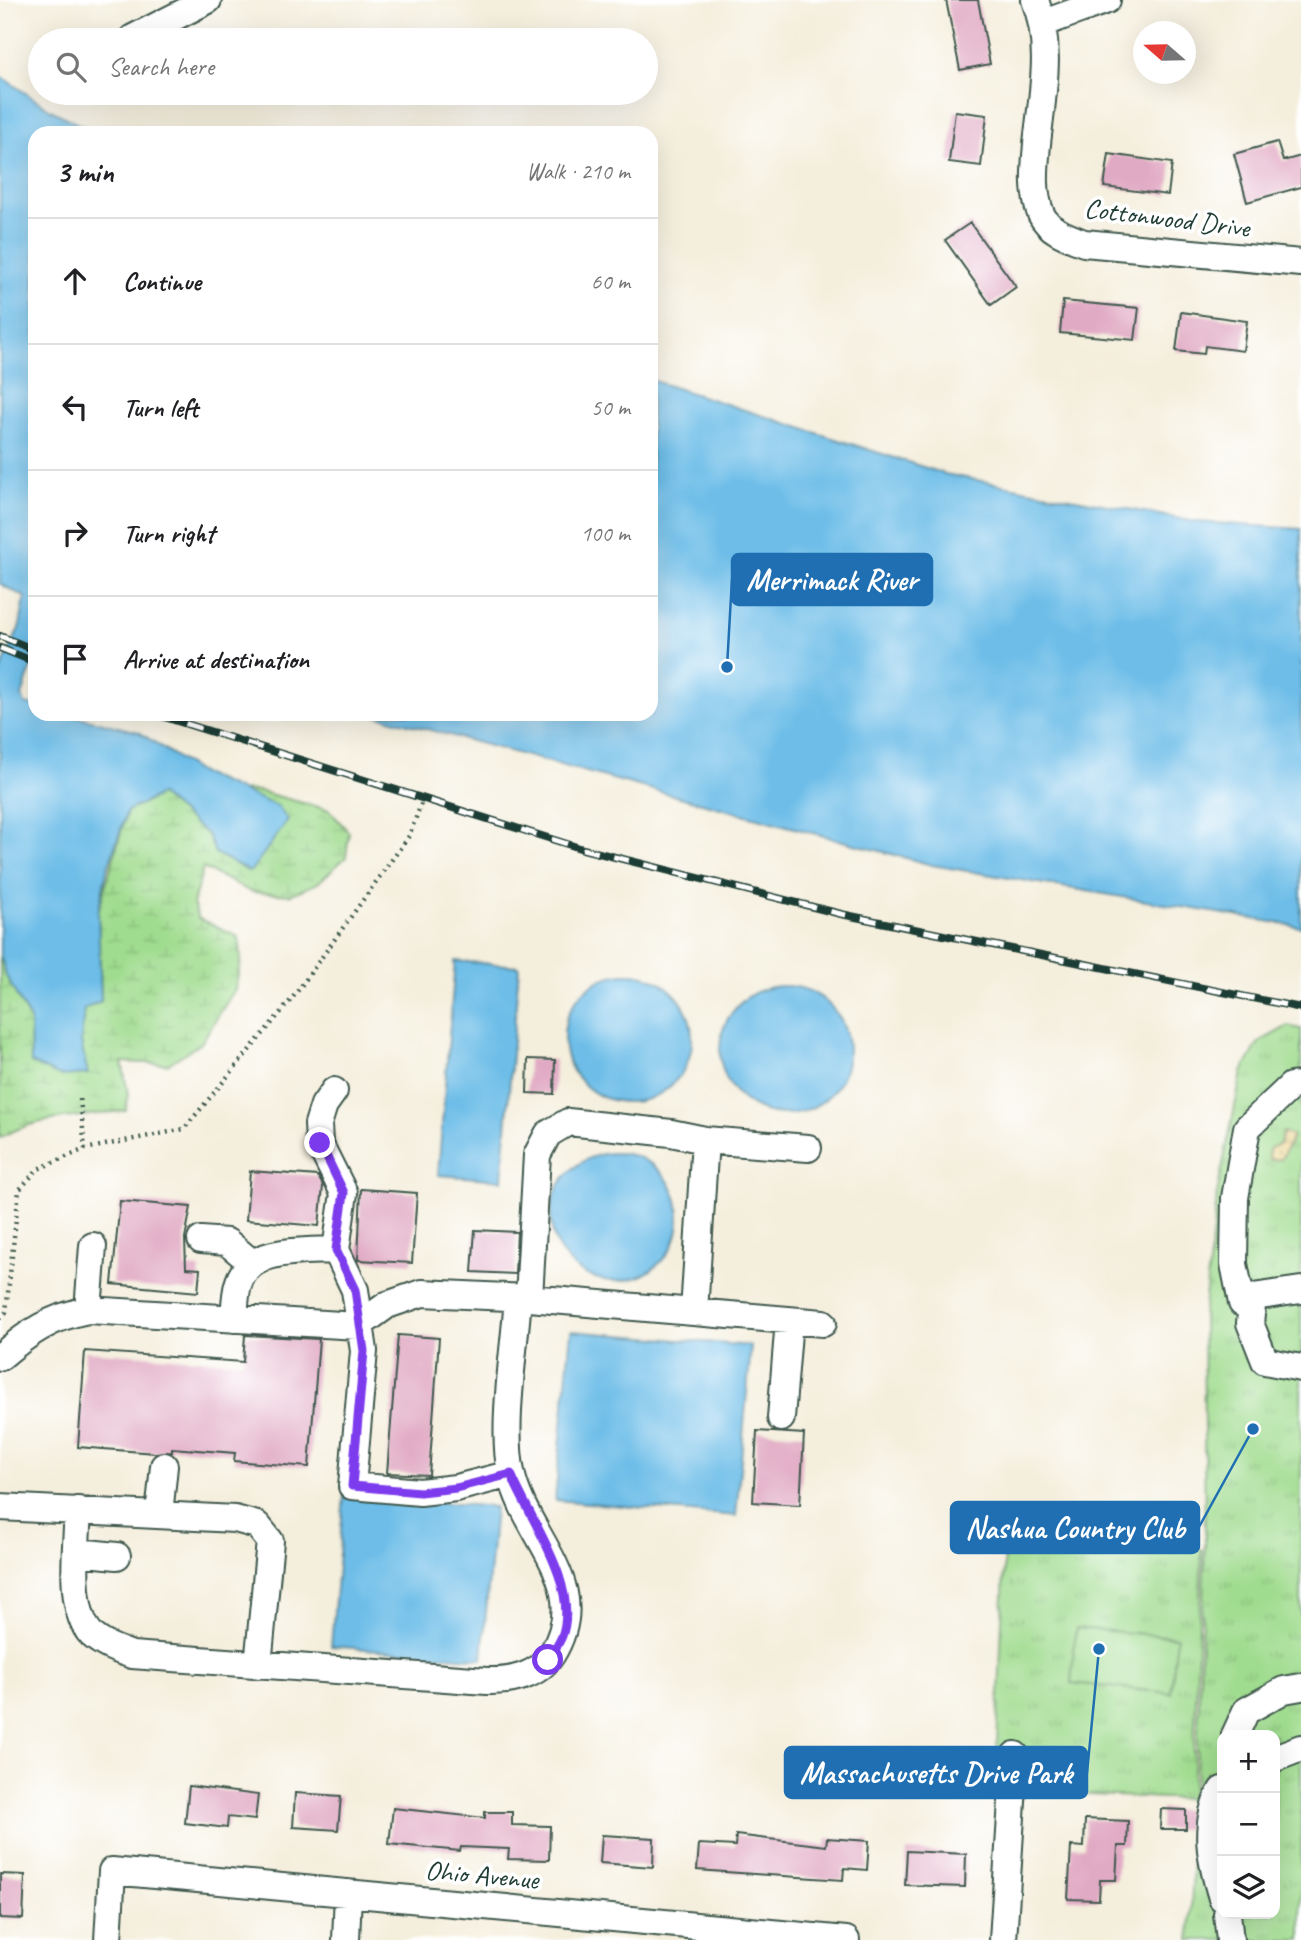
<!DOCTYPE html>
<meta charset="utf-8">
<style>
:root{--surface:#fff;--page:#f2f2f2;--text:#202124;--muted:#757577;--line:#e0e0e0}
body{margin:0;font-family:Caveat,sans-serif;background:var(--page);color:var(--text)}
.controls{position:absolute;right:21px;bottom:21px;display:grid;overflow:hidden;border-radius:14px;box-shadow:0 7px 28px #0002}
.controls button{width:63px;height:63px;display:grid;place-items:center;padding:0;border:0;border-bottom:2px solid var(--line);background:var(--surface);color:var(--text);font:35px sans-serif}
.compass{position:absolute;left:1133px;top:21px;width:63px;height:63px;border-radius:50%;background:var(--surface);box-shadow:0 7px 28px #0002;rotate:290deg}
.stop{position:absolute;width:21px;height:21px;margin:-16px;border:5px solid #7c3aed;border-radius:50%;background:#fff}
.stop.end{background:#7c3aed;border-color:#fff;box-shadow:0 2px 7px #0008}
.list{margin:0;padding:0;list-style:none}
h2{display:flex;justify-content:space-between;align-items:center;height:91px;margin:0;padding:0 28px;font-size:30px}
h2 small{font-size:23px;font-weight:400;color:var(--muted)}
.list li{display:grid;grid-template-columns:46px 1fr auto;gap:21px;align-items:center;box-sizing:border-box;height:126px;padding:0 28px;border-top:2px solid var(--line)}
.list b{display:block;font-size:26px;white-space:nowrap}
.list em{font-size:23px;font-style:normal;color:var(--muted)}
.icon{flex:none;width:38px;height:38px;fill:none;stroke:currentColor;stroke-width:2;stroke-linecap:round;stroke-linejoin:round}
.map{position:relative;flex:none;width:1301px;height:1940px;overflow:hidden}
.search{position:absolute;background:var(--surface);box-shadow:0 7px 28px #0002;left:28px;top:28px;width:630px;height:77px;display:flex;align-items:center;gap:18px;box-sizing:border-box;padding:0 24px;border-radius:38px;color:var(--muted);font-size:26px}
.panel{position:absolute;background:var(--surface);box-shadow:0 7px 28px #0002;left:28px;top:126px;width:630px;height:595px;border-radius:21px}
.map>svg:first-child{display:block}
.grass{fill:url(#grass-tufts);stroke:#608c62;stroke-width:2;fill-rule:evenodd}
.wetland{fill:url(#wetland-marsh);stroke:#608c62;stroke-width:2}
.sand{fill:url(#sand-dots);stroke:#868c69;stroke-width:2}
.garden{fill:#a0dc8f;stroke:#608c62;stroke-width:2}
.water{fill:#6dbde8;stroke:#467d8e;stroke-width:2}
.building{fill:#e1aac4}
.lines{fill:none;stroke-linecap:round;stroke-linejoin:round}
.minor-casing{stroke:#3f584d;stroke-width:30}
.path{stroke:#3f584d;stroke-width:4.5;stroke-dasharray:2 5;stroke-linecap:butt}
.minor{stroke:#fff;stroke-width:26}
.rail-casing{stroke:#1f3d34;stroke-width:8}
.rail{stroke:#fff;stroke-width:5;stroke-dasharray:16;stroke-linecap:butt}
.route{stroke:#7c3aed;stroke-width:9}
.labels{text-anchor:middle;stroke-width:7;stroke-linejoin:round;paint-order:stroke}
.street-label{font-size:28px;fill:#1f3d34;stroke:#fff}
.leader{fill:none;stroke:#1f6fb2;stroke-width:2.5}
.callout-dot{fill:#1f6fb2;stroke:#fff;stroke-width:2.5}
.callout{fill:#1f6fb2;stroke:#1f6fb2;stroke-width:2.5}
.callout-label{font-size:30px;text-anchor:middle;font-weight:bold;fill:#fff}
</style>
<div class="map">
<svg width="1301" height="1940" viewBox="0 0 1301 1940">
<defs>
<pattern id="grass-tufts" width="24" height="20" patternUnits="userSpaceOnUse" patternTransform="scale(1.75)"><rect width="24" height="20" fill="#a0dc8f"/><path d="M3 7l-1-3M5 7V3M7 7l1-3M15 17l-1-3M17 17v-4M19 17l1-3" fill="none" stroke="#89be7c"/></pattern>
<pattern id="wetland-marsh" width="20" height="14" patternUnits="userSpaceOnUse" patternTransform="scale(1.75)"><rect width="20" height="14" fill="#a0dc8f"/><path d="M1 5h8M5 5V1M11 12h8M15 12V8" fill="none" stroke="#89be7c"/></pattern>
<pattern id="sand-dots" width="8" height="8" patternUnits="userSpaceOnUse" patternTransform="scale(1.75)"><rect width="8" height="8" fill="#eeda9e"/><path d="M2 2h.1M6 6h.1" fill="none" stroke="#ccbc89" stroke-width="1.8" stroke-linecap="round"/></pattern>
</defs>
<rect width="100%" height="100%" fill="#fff"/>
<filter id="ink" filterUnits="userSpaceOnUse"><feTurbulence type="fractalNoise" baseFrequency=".0143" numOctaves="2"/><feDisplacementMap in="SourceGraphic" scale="14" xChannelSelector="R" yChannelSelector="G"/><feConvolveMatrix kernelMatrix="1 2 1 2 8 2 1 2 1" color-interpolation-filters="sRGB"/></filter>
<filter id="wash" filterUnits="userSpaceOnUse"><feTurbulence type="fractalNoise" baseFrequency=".00686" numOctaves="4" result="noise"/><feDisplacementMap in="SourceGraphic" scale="28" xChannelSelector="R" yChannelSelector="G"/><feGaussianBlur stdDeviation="1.57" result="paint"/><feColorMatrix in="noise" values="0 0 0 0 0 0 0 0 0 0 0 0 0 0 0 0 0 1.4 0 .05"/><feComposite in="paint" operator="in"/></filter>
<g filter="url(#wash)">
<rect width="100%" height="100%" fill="#f4eedc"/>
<path class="grass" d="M 1288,1026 L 1301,1029 L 1301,1940 L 1190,1940 L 1205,1542 L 1203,1315 L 1218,1188 L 1242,1072 L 1259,1042 ZM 1222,1735 L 1275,1735 L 1275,1914 L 1222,1914 Z
M 1005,1542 L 1202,1549 L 1192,1799 L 1038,1793 L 1040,1749 L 997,1748 Z"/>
<path class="wetland" d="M 237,790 L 258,791 L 329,810 L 349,832 L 346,857 L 318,883 L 290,895 L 251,892 L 203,868 L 193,903 L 198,918 L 239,937 L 241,961 L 235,989 L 201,1043 L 168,1064 L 122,1062 L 128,1094 L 126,1110 C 84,1118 38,1115 0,1138 L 0,953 L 6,976 L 30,1020 L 31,1063 L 87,1074 L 81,1042 L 84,1009 L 101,1001 L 98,912 L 127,811 L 160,795 L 208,835 L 215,853 L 277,806 Z"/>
<path class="sand" d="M 1283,1132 L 1293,1136 L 1281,1159 L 1270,1160 L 1268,1154 L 1270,1148 L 1280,1144 Z"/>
<path class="garden" d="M 1076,1628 L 1177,1637 L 1171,1693 L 1071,1683 Z"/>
<path class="water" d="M 0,76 L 51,110 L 95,133 L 35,133 L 35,656 L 22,696 L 25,704 L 35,706 L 35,714 L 67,714 L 139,732 L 200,773 L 277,806 L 288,820 L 250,872 L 215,853 L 208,835 L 160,795 L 127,811 L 107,870 L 98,912 L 101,1001 L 84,1009 L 81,1042 L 88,1074 L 60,1076 L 31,1063 L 30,1020 L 6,976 L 0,953 L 0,672 L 20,626 L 25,597 L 0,584 Z
M 651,380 L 945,474 L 1196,522 L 1301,529 L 1301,927 L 932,865 L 371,714 L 651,714 Z
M 455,961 L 519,966 L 502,1180 L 438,1175 Z
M564 1038a64 64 0 1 1 128 0a64 64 0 1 1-128 0Z
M720 1050a64 64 0 1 1 128 0a64 64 0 1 1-128 0Z
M551 1217a64 64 0 1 1 128 0a64 64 0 1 1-128 0Z
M 571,1331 L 751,1346 L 736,1516 L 555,1500 Z
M 344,1495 L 495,1507 L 482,1659 L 331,1646 Z"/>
<g id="blocks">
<path class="building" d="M 946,0 L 978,0 L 990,64 L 960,70 Z
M 955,111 L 987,115 L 981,166 L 949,162 Z
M 1277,142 L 1283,161 L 1301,156 L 1301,187 L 1247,202 L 1234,154 Z
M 1109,154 L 1172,163 L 1168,195 L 1104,187 Z
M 970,223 L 1016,287 L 991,305 L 945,240 Z
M 1063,301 L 1139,308 L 1135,340 L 1060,333 Z
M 1181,312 L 1247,321 L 1243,351 L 1205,346 L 1204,354 L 1176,351 Z
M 528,1059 L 555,1060 L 554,1094 L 527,1093 Z
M 250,1171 L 318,1176 L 323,1186 L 319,1226 L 246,1220 Z
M 361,1189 L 417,1193 L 412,1263 L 358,1260 Z
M 120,1201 L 191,1207 L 185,1238 L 186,1268 L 200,1269 L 198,1292 L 112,1284 Z
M 475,1230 L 517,1232 L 515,1274 L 472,1272 Z
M 245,1335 L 319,1339 L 309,1467 L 234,1461 L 235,1453 L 172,1448 L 172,1452 L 155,1453 L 78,1447 L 85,1351 L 243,1362 Z
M 398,1335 L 439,1338 L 429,1475 L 387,1473 Z
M 757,1431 L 804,1434 L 800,1505 L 753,1502 Z
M 189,1786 L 258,1795 L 255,1820 L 228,1817 L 227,1828 L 185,1823 Z
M 295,1793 L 341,1796 L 338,1830 L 293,1827 Z
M 393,1808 L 485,1818 L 485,1812 L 512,1812 L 512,1825 L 550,1826 L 549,1860 L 508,1859 L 509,1849 L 461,1847 L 460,1851 L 389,1844 Z
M 1161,1809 L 1186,1810 L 1186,1829 L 1160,1829 Z
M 1085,1819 L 1128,1821 L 1127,1846 L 1118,1846 L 1116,1880 L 1100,1880 L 1099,1900 L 1068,1899 L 1071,1846 L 1084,1847 Z
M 602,1835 L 654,1838 L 653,1867 L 600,1863 Z
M 736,1835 L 826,1846 L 827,1838 L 869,1841 L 867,1870 L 844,1868 L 843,1880 L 697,1870 L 699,1844 L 735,1846 Z
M 907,1851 L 966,1854 L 965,1887 L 905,1885 Z
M 0,1874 L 25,1875 L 23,1919 L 0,1918 Z"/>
</g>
</g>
<g filter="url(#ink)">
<use href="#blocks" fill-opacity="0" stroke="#3f584d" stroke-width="2"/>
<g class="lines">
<g class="minor-casing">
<path id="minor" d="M 1035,0 C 1053,47 1042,95 1037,144 C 1035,167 1032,192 1041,214 C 1049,231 1068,237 1084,243 L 1301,263
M 1044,23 L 1107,0
M 133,38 L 208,0
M 334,1091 L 324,1105 L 318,1124 L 319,1143 L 344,1193 L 336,1250
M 705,1140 L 808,1148
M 201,1240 L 227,1242 L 252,1263
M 1301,1290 L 1253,1297 L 1250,1323 L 1265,1361 L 1301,1368
M 1253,1297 L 1242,1303 L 1234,1264 L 1235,1198 L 1247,1128 L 1291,1086 L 1301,1085
M 529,1298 L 537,1155 L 548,1134 L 568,1122 L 671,1133 L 705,1140 L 694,1312
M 88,1310 L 93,1246
M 234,1319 C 235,1308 235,1295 238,1285 C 248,1246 305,1252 336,1250 L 355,1290 L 364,1351 L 352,1486 L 420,1492 L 456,1488 L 511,1474
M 0,1357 C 28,1333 51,1317 88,1310 L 358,1326 L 387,1305 L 422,1293 L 529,1298 L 823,1323
M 781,1418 L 789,1320
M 0,1507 L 235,1519 L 257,1525 L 270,1541 L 258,1665
M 78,1510 C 77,1543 67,1610 92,1635 C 103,1645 118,1650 132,1655 L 487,1681 C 511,1682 538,1676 552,1654 C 595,1584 524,1537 511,1472 C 501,1427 515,1346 518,1297
M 159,1515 L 164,1466
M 77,1552 L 117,1556
M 1235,1735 L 1246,1711 L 1284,1690 L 1301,1687
M 1275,1758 L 1301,1748
M 1222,1790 C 1202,1824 1211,1862 1222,1898
M 1227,1914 L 1230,1940
M 108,1940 L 112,1871 L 846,1940
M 346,1940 L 348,1893
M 1003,1940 L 1015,1755"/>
</g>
<path class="path" d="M 80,1099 L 85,1149
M 0,1318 L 6,1312 L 19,1190 L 38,1169 L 85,1149 L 184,1129 L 291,1000 L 409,836 L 423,799"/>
<use href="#minor" class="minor"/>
<g class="rail-casing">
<path id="rail" d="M 0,636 L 35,650
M 0,648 L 35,662
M 155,714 L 583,849 L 841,914 L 1301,1008"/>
</g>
<use href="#rail" class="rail"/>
</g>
</g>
<g class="lines" filter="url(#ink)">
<path class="route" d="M 320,1143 L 344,1193 L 336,1250 L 355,1290 L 364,1351 L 352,1486 L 420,1492 L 456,1488 L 511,1474 C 530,1520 580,1586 562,1636 C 559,1644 553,1652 548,1660"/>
</g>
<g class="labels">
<g class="street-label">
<text transform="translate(1167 217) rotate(7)" y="10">Cottonwood Drive</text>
<text transform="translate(482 1874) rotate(5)" y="10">Ohio Avenue</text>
</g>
</g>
<path class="leader" d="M727 667L732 579M1253 1429L1199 1527M1099 1649L1087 1773"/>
<g class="callout-dot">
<circle cx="727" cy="667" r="7"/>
<circle cx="1253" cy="1429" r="7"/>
<circle cx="1099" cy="1649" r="7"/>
</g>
<g class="callout">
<rect x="732" y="554" width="200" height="51" rx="7"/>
<rect x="951" y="1502" width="248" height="51" rx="7"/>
<rect x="785" y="1747" width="302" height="51" rx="7"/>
</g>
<g class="callout-label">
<text x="832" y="590">Merrimack River</text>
<text x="1075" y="1538">Nashua Country Club</text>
<text x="936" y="1783">Massachusetts Drive Park</text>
</g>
</svg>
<div class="controls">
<button>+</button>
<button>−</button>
<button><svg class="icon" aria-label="layers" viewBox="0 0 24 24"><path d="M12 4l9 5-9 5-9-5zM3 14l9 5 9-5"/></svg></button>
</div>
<svg class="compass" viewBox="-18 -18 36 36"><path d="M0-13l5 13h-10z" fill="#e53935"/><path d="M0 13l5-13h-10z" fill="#757577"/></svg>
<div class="stop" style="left:548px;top:1660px"></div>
<div class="stop end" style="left:320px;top:1143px"></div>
<div class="search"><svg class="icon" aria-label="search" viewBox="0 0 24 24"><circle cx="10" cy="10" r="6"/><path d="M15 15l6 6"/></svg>Search here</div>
<section class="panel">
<h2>3 min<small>Walk · 210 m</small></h2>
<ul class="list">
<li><svg class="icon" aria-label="ahead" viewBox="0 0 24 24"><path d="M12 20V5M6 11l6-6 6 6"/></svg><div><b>Continue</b></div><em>60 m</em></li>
<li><svg class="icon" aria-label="left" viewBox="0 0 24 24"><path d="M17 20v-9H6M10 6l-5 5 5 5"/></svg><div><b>Turn left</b></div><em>50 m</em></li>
<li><svg class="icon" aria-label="right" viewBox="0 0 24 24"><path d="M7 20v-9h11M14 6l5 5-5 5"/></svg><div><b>Turn right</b></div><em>100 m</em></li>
<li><svg class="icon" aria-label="arrive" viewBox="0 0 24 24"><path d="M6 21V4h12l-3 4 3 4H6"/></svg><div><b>Arrive at destination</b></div></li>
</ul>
</section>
</div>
